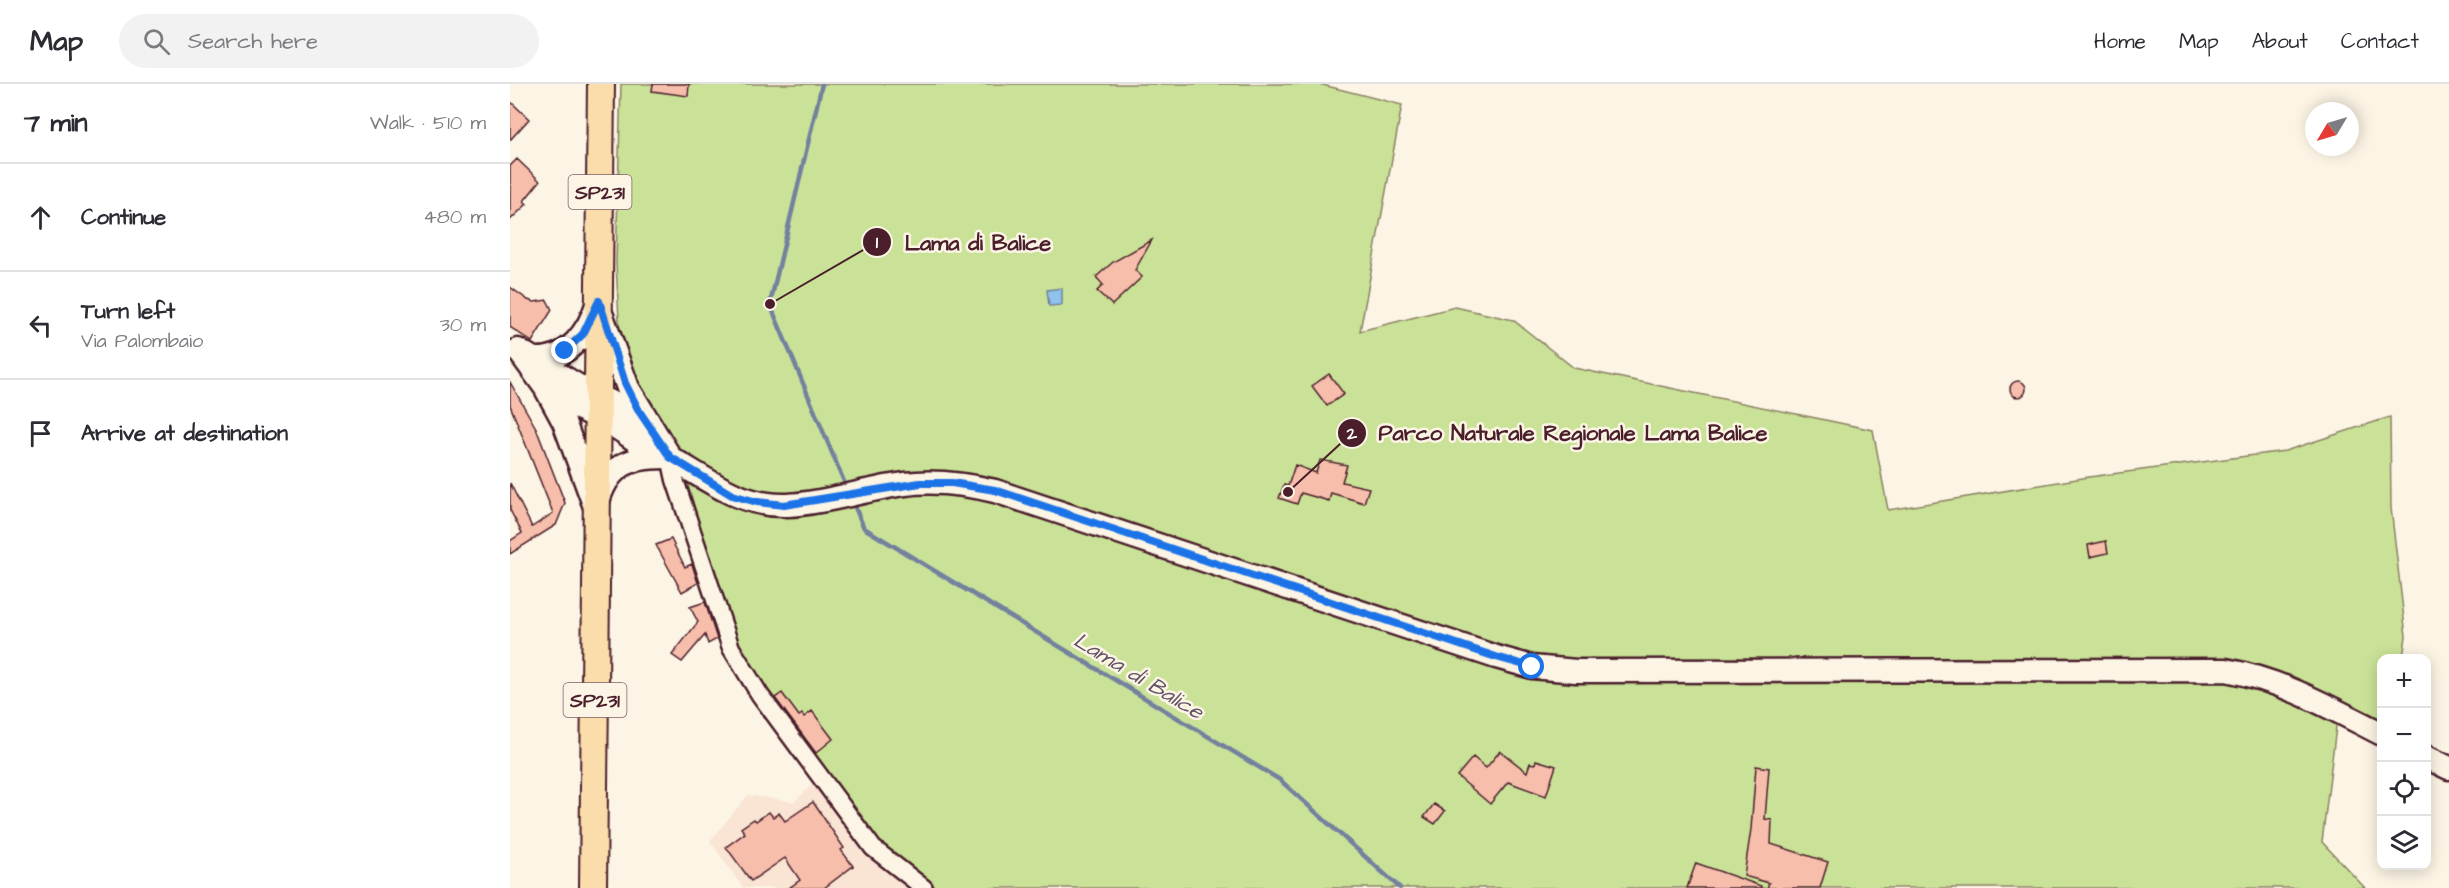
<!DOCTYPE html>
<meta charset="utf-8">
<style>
:root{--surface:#fff;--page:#f2f2f3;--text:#2b2b33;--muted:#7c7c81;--line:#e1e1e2}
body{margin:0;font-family:"Architects Daughter",sans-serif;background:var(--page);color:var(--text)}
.controls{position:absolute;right:18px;bottom:18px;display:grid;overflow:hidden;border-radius:12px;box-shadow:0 3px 15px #0003}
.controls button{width:54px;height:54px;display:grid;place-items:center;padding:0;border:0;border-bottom:2px solid var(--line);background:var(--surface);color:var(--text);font:30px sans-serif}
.compass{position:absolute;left:1795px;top:18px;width:54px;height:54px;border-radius:50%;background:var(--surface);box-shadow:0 3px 15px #0003;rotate:232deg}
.stop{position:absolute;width:18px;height:18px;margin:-14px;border:4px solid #1a73e8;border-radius:50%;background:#fff}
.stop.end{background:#1a73e8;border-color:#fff;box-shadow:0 2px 6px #0008}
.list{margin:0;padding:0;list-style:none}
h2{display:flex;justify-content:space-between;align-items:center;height:78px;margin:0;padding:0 24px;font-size:26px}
h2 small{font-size:20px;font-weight:400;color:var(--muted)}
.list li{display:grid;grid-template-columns:39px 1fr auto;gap:18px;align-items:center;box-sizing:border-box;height:108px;padding:0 24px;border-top:2px solid var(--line)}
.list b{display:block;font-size:22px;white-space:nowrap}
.list p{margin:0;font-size:20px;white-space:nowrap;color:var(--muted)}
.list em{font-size:20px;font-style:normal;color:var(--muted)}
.icon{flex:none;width:33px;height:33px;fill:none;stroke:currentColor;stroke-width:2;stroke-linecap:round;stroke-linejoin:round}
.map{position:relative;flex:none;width:1939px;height:804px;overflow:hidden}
header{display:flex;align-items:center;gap:36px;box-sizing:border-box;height:84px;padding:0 30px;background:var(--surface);border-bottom:2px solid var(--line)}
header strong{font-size:28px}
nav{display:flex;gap:33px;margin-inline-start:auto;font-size:21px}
.search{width:420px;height:54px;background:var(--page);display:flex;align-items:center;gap:15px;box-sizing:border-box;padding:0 21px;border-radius:33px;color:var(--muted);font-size:22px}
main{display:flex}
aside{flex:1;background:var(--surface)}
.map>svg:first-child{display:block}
.built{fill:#fae4d4}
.green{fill:#cae298;stroke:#8a8062;stroke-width:1.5}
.water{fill:#8ec3eb;stroke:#73819e;stroke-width:1.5}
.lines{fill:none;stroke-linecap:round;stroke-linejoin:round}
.stream{stroke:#73819e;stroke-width:4.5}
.building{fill:#f6beab;stroke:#4a1f2b;stroke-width:1.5}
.street-casing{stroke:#4a1f2b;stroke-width:21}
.secondary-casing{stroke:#4a1f2b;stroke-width:27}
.primary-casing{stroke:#4a1f2b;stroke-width:30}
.street{stroke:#fcf5e5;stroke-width:16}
.secondary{stroke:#fcf5e5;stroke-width:22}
.primary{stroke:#faddab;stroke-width:26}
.route{stroke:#1a73e8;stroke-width:8}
.labels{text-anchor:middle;stroke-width:5;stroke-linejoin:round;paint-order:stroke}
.shield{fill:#fcf5e5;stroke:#7f5f63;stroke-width:1.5}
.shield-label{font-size:20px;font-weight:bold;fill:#4a1f2b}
.water-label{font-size:22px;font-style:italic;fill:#5e5065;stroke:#fcf5e5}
.leader{fill:none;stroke:#4a1f2b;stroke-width:2}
.callout-dot{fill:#4a1f2b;stroke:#fcf5e5;stroke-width:2}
.mark-label{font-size:18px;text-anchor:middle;font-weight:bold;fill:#fff}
.callout-label{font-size:22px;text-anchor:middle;font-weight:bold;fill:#4a1f2b;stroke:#fcf5e5;stroke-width:5;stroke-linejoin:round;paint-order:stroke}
</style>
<header>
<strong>Map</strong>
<div class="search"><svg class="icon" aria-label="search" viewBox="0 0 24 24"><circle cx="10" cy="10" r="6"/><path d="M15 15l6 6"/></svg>Search here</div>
<nav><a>Home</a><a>Map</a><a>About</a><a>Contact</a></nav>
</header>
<main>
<aside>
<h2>7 min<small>Walk · 510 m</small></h2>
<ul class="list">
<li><svg class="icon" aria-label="ahead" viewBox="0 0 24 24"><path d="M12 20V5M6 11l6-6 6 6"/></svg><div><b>Continue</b></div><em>480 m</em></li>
<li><svg class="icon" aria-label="left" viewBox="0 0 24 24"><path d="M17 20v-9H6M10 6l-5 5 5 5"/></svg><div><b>Turn left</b><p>Via Palombaio</p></div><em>30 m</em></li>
<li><svg class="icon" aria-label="arrive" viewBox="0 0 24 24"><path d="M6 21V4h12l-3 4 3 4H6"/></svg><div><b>Arrive at destination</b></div></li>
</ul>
</aside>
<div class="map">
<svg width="1939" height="804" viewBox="0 0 1939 804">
<rect width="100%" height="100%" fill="#fcf5e5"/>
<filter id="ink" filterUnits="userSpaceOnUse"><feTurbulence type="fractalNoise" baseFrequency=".0167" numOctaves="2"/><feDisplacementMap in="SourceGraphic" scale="12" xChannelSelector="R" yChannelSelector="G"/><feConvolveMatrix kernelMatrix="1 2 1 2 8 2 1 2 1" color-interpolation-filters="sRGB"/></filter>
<g filter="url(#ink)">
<path class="built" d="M 303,700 L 358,773 L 405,804 L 233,804 L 200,757 L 238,711 L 284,718 Z"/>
<path class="green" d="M 111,0 L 809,0 L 892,21 L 850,247 L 945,223 L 1003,236 L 1064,284 L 1363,346 L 1378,426 L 1579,393 L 1775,367 L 1880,333 L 1881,424 L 1896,552 L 1893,574 L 1872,574 L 1871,642 L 1829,618 L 1812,758 L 1855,804 L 414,804 L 383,786 L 229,576 L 167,363 L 135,326 L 110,256 L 106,179 Z"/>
<path class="water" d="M 552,204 L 552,221 L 539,222 L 537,206 Z"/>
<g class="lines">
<path class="stream" d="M 312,0 L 260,220 L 335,400
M 344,421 L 354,444 L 770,696 L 890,804"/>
</g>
<path class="building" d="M 143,0 L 179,0 L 178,12 L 142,7 Z
M 0,17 L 19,35 L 0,56 Z
M 7,75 L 30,97 L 14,117 L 17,120 L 0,136 L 0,82 Z
M 642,156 L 625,186 L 632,193 L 602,221 L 587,207 L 593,201 L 586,193 L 603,178 Z
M 0,203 L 18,216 L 24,218 L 37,216 L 42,226 L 22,258 L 0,243 Z
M 819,290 L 834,310 L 817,322 L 802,302 Z
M1500 305a8 8 0 1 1 16 0a8 8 0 1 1-16 0Z
M 0,298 L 26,344 L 55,419 L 46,441 L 0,470 L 0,457 L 12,449 L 0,426 L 0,399 L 22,443 L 43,429 L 0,321 Z
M 810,376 L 837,381 L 832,398 L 859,404 L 854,419 L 821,409 L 819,417 L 791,409 L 787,420 L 769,414 L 774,401 L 778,402 L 785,381 L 806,389 Z
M 161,455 L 175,483 L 182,480 L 188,499 L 172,508 L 146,461 Z
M 1596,457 L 1598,469 L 1580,473 L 1578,461 Z
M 195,518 L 207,555 L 198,560 L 195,551 L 172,578 L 162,571 L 188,538 L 180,523 Z
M 272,609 L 289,632 L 292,630 L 294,633 L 302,627 L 323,655 L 306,669 L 265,614 Z
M 990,667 L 1017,688 L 1020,679 L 1025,680 L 1026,676 L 1046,682 L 1036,712 L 998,698 L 980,720 L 947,692 L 963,673 L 976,684 Z
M 1246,682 L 1259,684 L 1255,735 L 1262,736 L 1261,760 L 1318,778 L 1310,804 L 1257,804 L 1259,799 L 1234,792 L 1241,745 Z
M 303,718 L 334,764 L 331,766 L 343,782 L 314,804 L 279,804 L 290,796 L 275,774 L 241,797 L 216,763 L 235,749 L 231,744 L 244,735 L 246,737 L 259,728 L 263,733 L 269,729 L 275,737 Z
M 924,720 L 935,727 L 925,740 L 914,733 Z
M 1186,779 L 1251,802 L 1251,804 L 1177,804 Z"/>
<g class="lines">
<g class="street-casing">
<path id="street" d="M 160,373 L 165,396 L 221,564 L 250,611 L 363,764 L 414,804"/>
</g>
<g class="secondary-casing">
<path id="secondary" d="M 92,232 L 118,304 L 160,373
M 8,266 L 35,303 L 54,338 L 84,420
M 15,270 L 70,303 L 121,328 L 134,339
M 26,275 C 59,276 79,247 88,218
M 35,303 C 55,320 77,327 99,339 C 112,346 124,356 137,364 C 145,368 154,370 162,375 C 200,397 232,423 278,421 C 317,419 356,405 395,400 C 426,396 455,400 485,407 L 986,573 L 1022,583 L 1066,587 L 1716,586 C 1774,597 1819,623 1872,650
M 87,421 C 97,382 118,373 155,373
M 1916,673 L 1939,684"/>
</g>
<g class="primary-casing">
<path id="primary" d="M 83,804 L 91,0"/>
</g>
<use href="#street" class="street"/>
<use href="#secondary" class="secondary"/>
<use href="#primary" class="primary"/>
</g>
</g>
<g class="lines" filter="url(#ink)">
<path class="route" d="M 55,267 L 73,250 L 89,217 L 115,299 L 129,327 L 160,373 L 222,411 L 247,418 L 274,421 L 410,399 L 442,399 L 485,406 L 986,573 L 1022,583"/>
</g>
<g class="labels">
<g class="shield">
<rect x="58.5" y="91" width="63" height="34" rx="4.5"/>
<rect x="53.5" y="599" width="63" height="34" rx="4.5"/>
</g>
<g class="shield-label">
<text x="90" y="115">SP231</text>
<text x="85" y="623">SP231</text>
</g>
<g class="water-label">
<text transform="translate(629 591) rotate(31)" y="8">Lama di Balice</text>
</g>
</g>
<path class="leader" d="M260 220L367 158M778 408L842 349"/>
<g class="callout-dot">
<circle cx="260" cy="220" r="6"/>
<circle cx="778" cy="408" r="6"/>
<circle cx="367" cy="158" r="15"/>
<circle cx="842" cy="349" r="15"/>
</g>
<g class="mark-label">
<text x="367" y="164">1</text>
<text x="842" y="355">2</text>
</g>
<g class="callout-label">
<text x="468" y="166">Lama di Balice</text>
<text x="1063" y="356">Parco Naturale Regionale Lama Balice</text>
</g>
</svg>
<div class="controls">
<button>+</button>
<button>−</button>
<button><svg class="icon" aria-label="locate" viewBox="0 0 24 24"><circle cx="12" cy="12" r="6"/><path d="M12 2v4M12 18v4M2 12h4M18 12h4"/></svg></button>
<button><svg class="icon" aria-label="layers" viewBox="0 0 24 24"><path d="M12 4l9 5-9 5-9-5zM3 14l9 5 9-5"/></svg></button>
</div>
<svg class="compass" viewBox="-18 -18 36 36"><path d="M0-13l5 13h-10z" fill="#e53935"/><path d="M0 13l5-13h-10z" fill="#7c7c81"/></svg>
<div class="stop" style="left:1022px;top:583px"></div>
<div class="stop end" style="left:55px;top:267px"></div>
</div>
</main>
